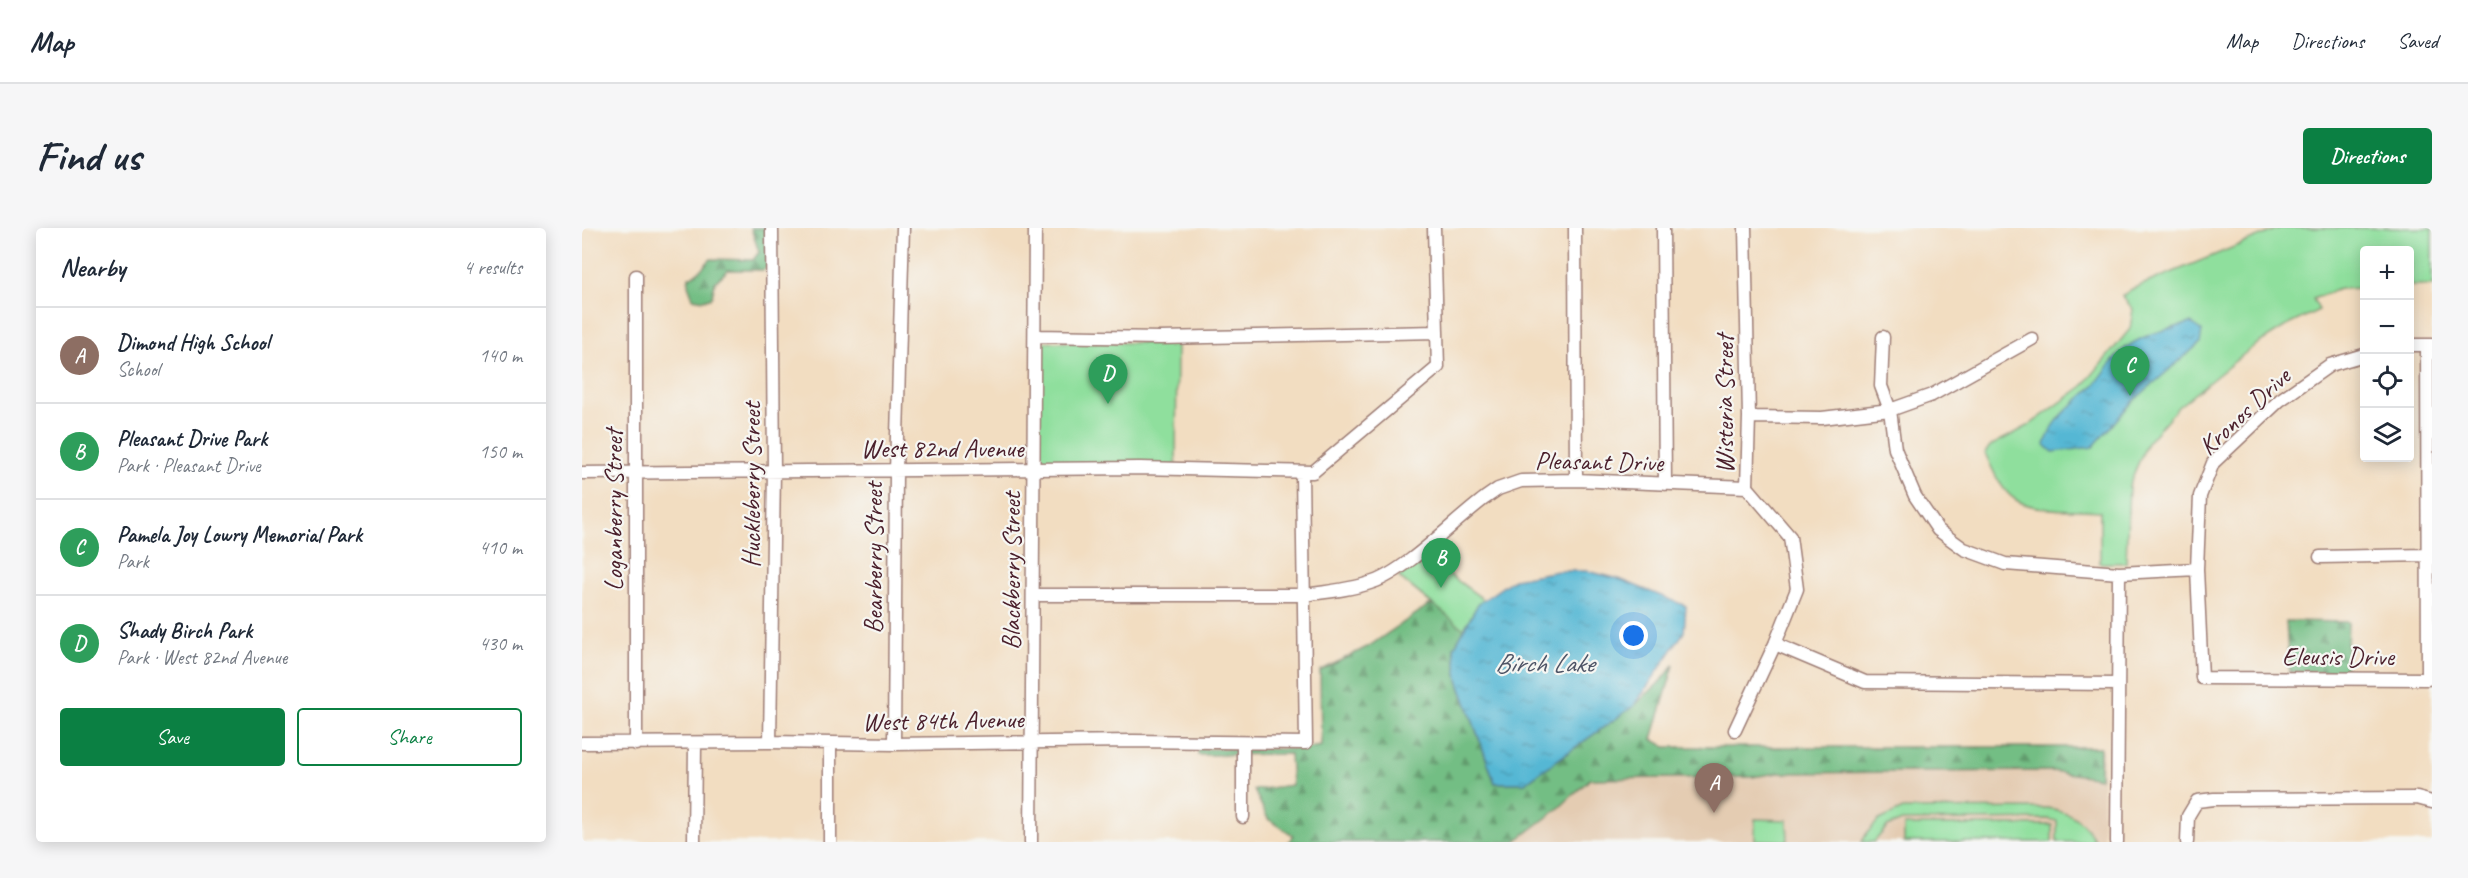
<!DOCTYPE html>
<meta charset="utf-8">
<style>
:root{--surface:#fff;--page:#f6f6f7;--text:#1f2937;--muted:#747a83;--line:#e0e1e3;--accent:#0b8043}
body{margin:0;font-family:Caveat,sans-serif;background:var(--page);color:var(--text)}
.controls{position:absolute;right:18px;top:18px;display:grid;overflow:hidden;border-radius:6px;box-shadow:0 3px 15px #0003}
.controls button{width:54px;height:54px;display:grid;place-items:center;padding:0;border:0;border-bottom:2px solid var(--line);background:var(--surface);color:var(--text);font:30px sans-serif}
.you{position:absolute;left:1052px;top:408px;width:21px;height:21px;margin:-15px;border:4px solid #fff;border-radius:50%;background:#1a73e8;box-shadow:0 0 0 9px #1a73e833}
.badge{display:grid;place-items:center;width:39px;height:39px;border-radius:50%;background:var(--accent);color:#fff;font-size:20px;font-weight:700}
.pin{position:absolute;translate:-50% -50px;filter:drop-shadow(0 2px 3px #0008)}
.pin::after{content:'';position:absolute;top:32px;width:21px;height:18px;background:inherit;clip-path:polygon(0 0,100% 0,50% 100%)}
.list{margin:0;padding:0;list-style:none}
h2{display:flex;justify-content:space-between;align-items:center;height:78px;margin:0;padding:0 24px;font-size:26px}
h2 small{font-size:20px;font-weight:400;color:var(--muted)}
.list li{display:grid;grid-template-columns:39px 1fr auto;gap:18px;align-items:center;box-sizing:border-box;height:96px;padding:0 24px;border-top:2px solid var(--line)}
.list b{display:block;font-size:22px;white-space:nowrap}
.list p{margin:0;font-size:20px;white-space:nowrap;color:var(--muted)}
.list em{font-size:20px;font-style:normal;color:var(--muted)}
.actions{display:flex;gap:12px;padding:18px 24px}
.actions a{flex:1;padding:14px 0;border:2px solid var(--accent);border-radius:6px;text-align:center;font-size:21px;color:var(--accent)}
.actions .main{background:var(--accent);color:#fff}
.icon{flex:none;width:33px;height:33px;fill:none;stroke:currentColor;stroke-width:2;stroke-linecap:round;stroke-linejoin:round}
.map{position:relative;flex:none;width:1850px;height:614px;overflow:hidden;border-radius:6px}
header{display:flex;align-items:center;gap:36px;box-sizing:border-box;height:84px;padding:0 30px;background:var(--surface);border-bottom:2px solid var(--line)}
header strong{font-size:28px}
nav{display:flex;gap:33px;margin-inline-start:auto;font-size:21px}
.intro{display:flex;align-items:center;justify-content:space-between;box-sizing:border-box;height:144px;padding:0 36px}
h1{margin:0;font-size:42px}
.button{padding:15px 27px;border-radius:6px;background:var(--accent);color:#fff;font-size:21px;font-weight:700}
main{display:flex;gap:36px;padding:0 36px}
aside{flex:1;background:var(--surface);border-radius:6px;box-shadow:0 3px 15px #0003}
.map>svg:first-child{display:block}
.built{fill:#e4ccb2}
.forest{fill:url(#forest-firs);stroke:#5e6e58;stroke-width:1.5}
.park{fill:#8fdf9d;stroke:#6c7f64;stroke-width:1.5}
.water{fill:url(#water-ripples);stroke:#506b80;stroke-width:1.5}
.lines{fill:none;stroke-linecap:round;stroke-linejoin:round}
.minor-casing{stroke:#9e7e76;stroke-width:15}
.minor{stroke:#fff;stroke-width:12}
.labels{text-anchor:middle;stroke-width:4.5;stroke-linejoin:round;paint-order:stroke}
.street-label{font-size:26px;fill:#4a1f2b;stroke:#f6f6f2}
.water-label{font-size:27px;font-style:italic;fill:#4e5466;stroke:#f6f6f2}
</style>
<header>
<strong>Map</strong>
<nav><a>Map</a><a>Directions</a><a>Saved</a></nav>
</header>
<div class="intro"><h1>Find us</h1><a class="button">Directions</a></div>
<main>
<aside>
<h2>Nearby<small>4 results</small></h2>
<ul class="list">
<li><span class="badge" style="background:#8d6e63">A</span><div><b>Dimond High School</b><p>School</p></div><em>140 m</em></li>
<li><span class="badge" style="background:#2e9e5b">B</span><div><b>Pleasant Drive Park</b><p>Park · Pleasant Drive</p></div><em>150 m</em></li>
<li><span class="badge" style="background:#2e9e5b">C</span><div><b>Pamela Joy Lowry Memorial Park</b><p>Park</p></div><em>410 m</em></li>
<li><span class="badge" style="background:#2e9e5b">D</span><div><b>Shady Birch Park</b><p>Park · West 82nd Avenue</p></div><em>430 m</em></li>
</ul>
<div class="actions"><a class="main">Save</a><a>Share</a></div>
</aside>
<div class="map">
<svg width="1850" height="614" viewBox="0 0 1850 614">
<defs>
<pattern id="forest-firs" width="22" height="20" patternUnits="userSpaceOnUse" patternTransform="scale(1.5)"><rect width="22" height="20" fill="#73be84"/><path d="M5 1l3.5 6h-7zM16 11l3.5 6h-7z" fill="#609a6c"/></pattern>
<pattern id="water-ripples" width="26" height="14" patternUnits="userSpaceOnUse" patternTransform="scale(1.5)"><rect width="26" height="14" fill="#55b7d4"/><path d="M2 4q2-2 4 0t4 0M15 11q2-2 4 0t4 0" fill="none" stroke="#4894ac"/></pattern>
</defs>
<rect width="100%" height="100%" fill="#f6f6f2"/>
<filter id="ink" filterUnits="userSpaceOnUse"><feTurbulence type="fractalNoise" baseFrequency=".0167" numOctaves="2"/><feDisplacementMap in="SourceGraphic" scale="12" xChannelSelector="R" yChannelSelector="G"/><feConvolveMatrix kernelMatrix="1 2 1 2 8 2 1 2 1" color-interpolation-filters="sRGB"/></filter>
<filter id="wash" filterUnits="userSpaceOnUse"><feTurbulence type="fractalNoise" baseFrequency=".008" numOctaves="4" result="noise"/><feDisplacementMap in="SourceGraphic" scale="24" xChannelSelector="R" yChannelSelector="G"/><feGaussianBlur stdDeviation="1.35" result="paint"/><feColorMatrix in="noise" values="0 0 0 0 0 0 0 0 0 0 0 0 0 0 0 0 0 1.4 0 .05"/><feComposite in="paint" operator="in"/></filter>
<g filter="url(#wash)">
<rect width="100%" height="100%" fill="#f2ddc1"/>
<path class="built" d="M 1520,521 L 1521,614 L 745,614 L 913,555 L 987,523 Z"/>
<path class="forest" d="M 169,0 L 184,0 L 185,39 L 181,42 L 146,42 L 133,54 L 130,69 L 122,72 L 111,70 L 106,57 L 107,49 L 115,45 L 129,31 L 171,32 L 177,24 Z
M 843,329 L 902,372 L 896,376 L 872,420 L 876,452 L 913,555 L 943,555 L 1053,477 L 1081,451 L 1092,437 L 1070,511 L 1084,519 L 1518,519 L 1518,550 L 1470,543 L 1196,545 L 1170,549 L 1008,551 L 976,581 L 932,614 L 707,614 L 711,607 L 686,591 L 672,562 L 710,557 L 708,526 L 616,527 L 616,521 L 720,521 L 739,518 L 738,443 L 787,418 L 847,377 L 851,377 L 817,349 Z
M 1704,393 L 1766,394 L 1764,444 L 1707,444 Z"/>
<path class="park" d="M 1698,0 L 1850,0 L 1850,58 L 1828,58 L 1828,22 L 1782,22 L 1782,60 L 1757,61 L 1731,71 L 1737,82 L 1704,98 L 1672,118 L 1596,179 L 1565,215 L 1547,257 L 1544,335 L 1518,335 L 1518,283 C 1494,281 1454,284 1434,272 C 1418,262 1410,240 1403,225 L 1408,218 L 1446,198 L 1501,158 L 1548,101 L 1551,81 L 1540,68 L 1550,61 Z
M 457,114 L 595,115 L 594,238 L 456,237 Z
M 843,329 L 902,372 L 896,376 L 882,401 L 817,349 Z
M 1465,580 C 1487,583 1504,593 1513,614 L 1475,614 L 1475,593 L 1465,591 L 1320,593 L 1305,599 L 1292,614 L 1280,614 L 1285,605 L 1297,592 L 1321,581 Z
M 1173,591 L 1205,592 L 1206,613 L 1173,612 Z
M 1322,597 L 1470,597 L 1470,614 L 1322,614 Z"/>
<path class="water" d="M 1609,95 L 1620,103 L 1618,115 L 1550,174 L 1511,219 L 1471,224 L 1463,217 C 1471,187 1495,176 1515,154 C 1523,144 1531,131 1541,122 C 1560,106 1586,101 1609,95 Z
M 976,343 L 1005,343 L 1037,351 L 1104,378 L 1102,404 L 1053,477 L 943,555 L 913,555 L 876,452 L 872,420 L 896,376 L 932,351 Z"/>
</g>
<g filter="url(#ink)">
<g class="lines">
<g class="minor-casing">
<path id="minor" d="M 993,0 L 994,252
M 1081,0 L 1083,256
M 454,108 L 579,110 L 855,104
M 1301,109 L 1299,158 L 1308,182 L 1313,221 L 1333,268 L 1356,302 L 1382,321 L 1423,336 L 1537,345 L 1615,341
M 1828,117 L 1850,117
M 1782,127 L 1748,137 L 1698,172 L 1631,235 L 1618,268 L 1615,341 L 1620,450 L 1846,451 L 1845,117
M 1167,189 L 1240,190 L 1308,182 L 1350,167 L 1450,111
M 0,245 L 558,240 L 731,244 L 856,139 L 852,0
M 1738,329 L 1846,327
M 452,367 L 721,367 C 744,364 768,362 791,354 C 824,343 872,293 903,270 L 916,261 L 939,253 L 994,252 L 1165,259
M 1193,416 L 1283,454 L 1536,456
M 1153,502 L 1193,416 L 1215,361 L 1208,309 L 1165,259 L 1167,189 L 1163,0
M 188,514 L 192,242 L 190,0
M 0,515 L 188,514 L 312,516 L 551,513 L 724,515 L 720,245
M 661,515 L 661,589
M 54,516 L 54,48
M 248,516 L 248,614
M 312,516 L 314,243 L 321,0
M 112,614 L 113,516
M 449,614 L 453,0
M 1535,614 L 1537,345
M 1605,614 L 1606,588 L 1615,573 L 1632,571 L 1835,570 L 1850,574"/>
</g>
<use href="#minor" class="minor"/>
</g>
</g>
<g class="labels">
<g class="street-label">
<text transform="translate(1142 176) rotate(-90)" y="9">Wisteria Street</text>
<text transform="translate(1662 183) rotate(-43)" y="9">Kronos Drive</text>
<text x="360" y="229">West 82nd Avenue</text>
<text transform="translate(1017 233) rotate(1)" y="9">Pleasant Drive</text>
<text transform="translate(169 257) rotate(-90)" y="9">Huckleberry Street</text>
<text transform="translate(31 282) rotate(-90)" y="9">Loganberry Street</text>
<text transform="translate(291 330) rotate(-90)" y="9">Bearberry Street</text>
<text transform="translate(429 343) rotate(-90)" y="9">Blackberry Street</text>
<text x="1756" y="437">Eleusis Drive</text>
<text transform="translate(361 492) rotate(-1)" y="9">West 84th Avenue</text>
</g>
<g class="water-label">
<text x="962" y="444">Birch Lake</text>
</g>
</g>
</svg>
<div class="controls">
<button>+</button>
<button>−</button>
<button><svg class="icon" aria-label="locate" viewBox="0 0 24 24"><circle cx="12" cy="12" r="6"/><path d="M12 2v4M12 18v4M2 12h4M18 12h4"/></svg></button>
<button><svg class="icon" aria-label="layers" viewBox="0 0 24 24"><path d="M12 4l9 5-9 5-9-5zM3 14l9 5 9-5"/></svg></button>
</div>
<div class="you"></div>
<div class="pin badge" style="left:1132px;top:585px;background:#8d6e63">A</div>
<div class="pin badge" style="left:859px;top:360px;background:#2e9e5b">B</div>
<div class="pin badge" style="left:1548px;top:168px;background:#2e9e5b">C</div>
<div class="pin badge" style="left:526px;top:176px;background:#2e9e5b">D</div>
</div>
</main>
